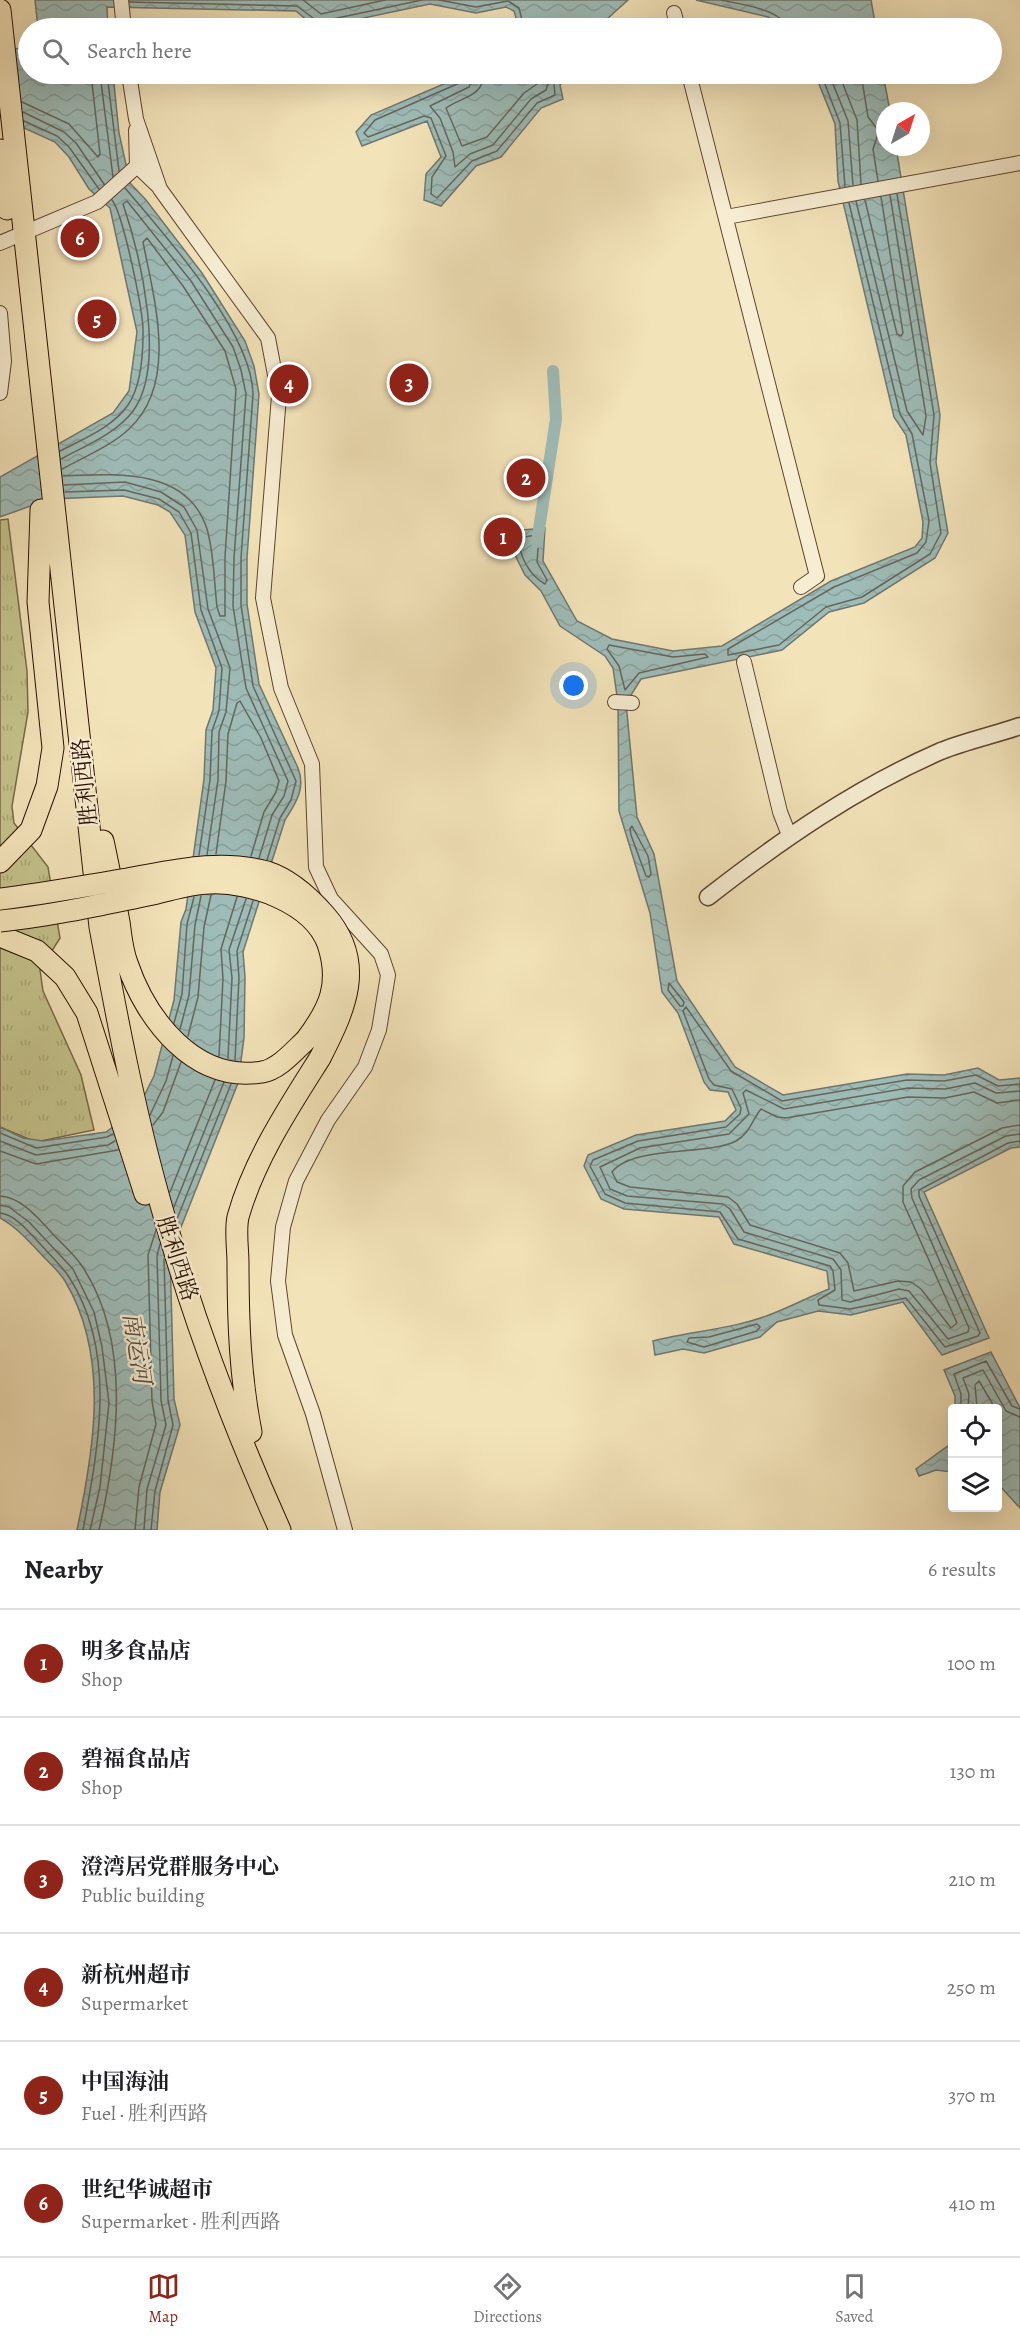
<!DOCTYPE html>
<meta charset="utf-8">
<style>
:root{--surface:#fff;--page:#f2f2f2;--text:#202124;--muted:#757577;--line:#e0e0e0;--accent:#8f2418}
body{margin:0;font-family:Alegreya,"Noto Serif SC",serif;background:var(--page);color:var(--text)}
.controls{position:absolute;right:18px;bottom:18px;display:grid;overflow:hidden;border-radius:6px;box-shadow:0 6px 24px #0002}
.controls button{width:54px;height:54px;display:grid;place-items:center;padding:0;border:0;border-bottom:2px solid var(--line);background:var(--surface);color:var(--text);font:30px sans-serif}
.compass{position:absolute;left:876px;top:102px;width:54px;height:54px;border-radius:50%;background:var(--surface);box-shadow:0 6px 24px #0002;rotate:39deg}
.you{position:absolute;left:574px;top:686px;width:21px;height:21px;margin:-15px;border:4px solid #fff;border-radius:50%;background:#1a73e8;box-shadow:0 0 0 9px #1a73e833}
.badge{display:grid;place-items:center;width:39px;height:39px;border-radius:50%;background:var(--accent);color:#fff;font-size:20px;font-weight:700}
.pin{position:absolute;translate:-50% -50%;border:3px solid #fff;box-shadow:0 2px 6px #0006}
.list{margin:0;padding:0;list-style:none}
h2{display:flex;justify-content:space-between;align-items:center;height:78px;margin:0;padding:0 24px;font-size:26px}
h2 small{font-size:20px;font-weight:400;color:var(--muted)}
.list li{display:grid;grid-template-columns:39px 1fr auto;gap:18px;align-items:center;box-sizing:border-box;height:108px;padding:0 24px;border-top:2px solid var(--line)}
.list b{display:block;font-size:22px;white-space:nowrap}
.list p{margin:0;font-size:20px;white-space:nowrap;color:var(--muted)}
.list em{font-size:20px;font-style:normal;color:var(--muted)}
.icon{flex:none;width:33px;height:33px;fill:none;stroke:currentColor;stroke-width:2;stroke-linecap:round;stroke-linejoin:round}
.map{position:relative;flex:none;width:1020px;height:1530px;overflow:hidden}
.search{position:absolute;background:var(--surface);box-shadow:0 6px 24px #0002;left:18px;right:18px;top:18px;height:66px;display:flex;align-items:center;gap:15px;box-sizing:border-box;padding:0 21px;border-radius:33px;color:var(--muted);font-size:22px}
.sheet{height:726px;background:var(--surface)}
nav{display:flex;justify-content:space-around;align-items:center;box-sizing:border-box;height:84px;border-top:2px solid var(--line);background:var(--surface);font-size:16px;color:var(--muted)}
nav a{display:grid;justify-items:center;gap:3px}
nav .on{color:var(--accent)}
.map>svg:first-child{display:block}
.park{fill:url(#park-tufts);stroke:#786845;stroke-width:1.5}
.water{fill:url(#water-waves);stroke:#70776e;stroke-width:1.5}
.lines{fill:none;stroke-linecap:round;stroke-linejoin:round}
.shore{stroke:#65665c;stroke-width:1.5}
.canal{stroke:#9ebcb8;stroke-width:12}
.minor-casing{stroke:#5e442e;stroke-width:16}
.tertiary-casing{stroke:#5e442e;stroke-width:19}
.primary-casing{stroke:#2c0f00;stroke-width:23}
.minor{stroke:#f7edd2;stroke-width:14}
.tertiary{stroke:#f7edd2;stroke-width:16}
.primary{stroke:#f3e3b9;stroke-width:21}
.primary-bridge-casing{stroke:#2c0f00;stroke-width:23;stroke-linecap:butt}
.primary-bridge{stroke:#f3e3b9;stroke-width:21}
.labels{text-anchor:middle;stroke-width:4.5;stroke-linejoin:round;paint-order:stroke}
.street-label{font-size:22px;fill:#2c0f00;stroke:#f7edd2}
.water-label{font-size:24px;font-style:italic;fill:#544c40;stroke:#f7edd2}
</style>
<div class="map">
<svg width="1020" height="1530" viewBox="0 0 1020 1530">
<defs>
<pattern id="park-tufts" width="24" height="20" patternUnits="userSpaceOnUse" patternTransform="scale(1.5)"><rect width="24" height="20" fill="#c3c18a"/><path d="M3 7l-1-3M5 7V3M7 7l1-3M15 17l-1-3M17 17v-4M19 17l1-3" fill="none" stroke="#a8a575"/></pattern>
<pattern id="water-waves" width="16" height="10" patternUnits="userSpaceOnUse" patternTransform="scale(1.5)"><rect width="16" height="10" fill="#9ebcb8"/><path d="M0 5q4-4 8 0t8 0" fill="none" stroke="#88a09c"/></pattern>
</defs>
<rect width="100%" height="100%" fill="#f3e3b9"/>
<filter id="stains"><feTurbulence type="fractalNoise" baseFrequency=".00333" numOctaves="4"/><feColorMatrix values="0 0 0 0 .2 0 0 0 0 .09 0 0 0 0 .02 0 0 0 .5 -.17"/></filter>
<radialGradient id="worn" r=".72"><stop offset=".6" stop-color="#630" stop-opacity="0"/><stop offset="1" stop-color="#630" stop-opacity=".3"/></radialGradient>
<path class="park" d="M 8,519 L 27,671 L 28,712 L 12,806 L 14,823 L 48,867 L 60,938 L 40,970 L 43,991 L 81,1075 L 94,1130 L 36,1142 L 0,1127 L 0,520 Z"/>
<path class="water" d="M 35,0 L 628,0 L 597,28 L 519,28 L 514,11 L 506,7 L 476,13 L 430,4 L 316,28 L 296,11 L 107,7 L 108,28 L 38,28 Z
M 696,0 L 871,0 L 876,28 L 783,28 L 768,17 Z
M 28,47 L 28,74 L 113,74 L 119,133 L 130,183 L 146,200 L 202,273 L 245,341 L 254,366 L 259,394 L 247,558 L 247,604 L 259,684 L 298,768 C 306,788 296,803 285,820 L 243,952 L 245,977 L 244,1038 L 238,1083 L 170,1255 L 174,1399 L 180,1425 L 160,1492 L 157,1530 L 77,1530 C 94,1450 110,1356 65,1281 C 59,1271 49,1263 41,1254 C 28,1240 16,1227 0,1218 L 0,1127 L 23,1138 L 43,1141 L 106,1132 L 138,1108 L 154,1076 L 174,1000 L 181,922 L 186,909 L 204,779 L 206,730 L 213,710 L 216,668 L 195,612 L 185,535 L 170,512 L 158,505 L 123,496 L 50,499 L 0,517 L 0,477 L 113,413 L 129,391 L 137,332 L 110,208 L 89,189 L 69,157 L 55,142 L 0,117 L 0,51 Z
M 467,74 L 567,74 L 560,85 L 563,99 L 541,108 L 501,157 L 476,166 L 441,206 L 424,200 L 426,174 L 441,157 L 427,121 L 362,146 L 356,132 L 371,115 Z
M 815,74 L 883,74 L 890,111 L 885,111 L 885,147 L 896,147 L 940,415 L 936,462 L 948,533 L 935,558 L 864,603 L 829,612 L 782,650 L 641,679 L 626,703 L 637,817 L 654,854 L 677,981 L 735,1067 L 783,1095 L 907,1074 L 944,1075 L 978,1068 L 999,1080 L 1020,1078 L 1020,1147 L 1011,1148 L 924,1192 L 989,1338 L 942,1355 L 903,1302 L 851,1315 L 818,1311 L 777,1322 L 760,1337 L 704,1353 L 683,1349 L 655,1355 L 653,1341 C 692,1331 736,1329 774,1313 C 792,1306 811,1296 829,1289 L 827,1271 L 734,1244 L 719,1217 L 624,1209 L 601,1199 L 584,1166 L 588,1155 L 636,1135 L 725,1121 L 736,1110 L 728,1092 L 710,1090 L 704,1082 L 678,1013 L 662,992 L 650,913 L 619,811 L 618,703 L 613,668 L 605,656 L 560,626 L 541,591 L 525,575 L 516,557 L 511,531 L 545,528 L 543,561 L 577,621 L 612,639 L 673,651 L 722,646 L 831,581 L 915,547 L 922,538 L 923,522 L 906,435 L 894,417 L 838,181 L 835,124 Z
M 991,1352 L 1020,1408 L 1020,1508 L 998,1484 L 998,1408 L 955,1408 L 955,1396 L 944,1370 Z
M 952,1443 L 952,1472 L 936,1470 L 919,1476 L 916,1469 Z"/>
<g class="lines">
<path class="shore" d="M 303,0 L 321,14 L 385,0
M 439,0 L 476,7 L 508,1 L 519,8 L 524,28
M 721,0 C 738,4 783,9 786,28
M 129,2 L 297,6 L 321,24 L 328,20 L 422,0
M 100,74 L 113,177
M 107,74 L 119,171
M 467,74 L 464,81 L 375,120 L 364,133 L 368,137 L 424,116 L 431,118 L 446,156 L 432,177 L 431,194 L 437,198 L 472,161 L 497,151 L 537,103 L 555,95 L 554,84 L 560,74
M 475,74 L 469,87 L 430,106 L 440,118 L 453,152 L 455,167 L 470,154 L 493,145 L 531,99 L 546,90 L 551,74
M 484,74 C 483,97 461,97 446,108 L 462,146 L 487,137 L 524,93 L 537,84 L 541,74
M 821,74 L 840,123 L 845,187
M 829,74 L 848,121 L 853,185
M 839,74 L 857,120 L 861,184
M 861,74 L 868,117 L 879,131 L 873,149 L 878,181
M 22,102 L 69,124 L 98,157 L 100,154 L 91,74
M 23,112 L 64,132 L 76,143 L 104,184
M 24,121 L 57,136 L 69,147 L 99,189
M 125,188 C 165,235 252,332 253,394 L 241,558 L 241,605 L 253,686 L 296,781 L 291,800 L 280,818 L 267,860
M 865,200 L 897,334 L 901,336 L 903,333 L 881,197
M 856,201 L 907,411 L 923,435 L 926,416 L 890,195
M 849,203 L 900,414 L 912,434 L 929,521 L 926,542 L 917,553 L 834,587 L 728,649 L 728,655 L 779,645 L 826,607 L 862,597 L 930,554 L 941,533 L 930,463 L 934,415 L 897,194
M 60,451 C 83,439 113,427 128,405 C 141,386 143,356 143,334 C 144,313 123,214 112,200
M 61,459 C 85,446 117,433 133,411 C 167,365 140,254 123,204 L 127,201 L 191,281 L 233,347 L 241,370 L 246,394 L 234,558 L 233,606 L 246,688 L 288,781 L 284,796 L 272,815 L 259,858
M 62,469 C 84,457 111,446 129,429 C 179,383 154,299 143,242 L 147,238 L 183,286 L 225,351 L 236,389 L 225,557 L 225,616 L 220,616 L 217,607 C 214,581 214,553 207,529 C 187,467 114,474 63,476
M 64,485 L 125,482 L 161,492 L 184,507 L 197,530 L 208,609 L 230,668 L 226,712 L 219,732 L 218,780 L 207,855
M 65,492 L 124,490 L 159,499 L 179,512 L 191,533 L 201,610 L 222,668 L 219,711 L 212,731 L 210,780 L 199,855
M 536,535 L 539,538 L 537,562 L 547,580 L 545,584 C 529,575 519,556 519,538 Z
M 609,645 L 673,657 L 705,654 L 708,657 L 639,673 L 625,690 L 619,666 L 607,649 Z
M 632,826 L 648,856 L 651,874 L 649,877 L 646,876 L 631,835 L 630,829 Z
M 216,854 L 226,781 L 228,734 L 237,703 L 240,701 L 261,738 L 279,781 L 276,792 L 264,812 L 251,856
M 669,983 L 684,1002 L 683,1006 L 680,1006 L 668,990 Z
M 174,1023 L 182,994 L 187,924 L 194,897
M 180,1029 L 189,995 L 195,925 L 201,896
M 188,1036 L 198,997 L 204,927 L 211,895
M 219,1056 L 223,979 L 221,949 L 237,897
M 228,1058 L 232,978 L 229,950 L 246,899
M 235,1060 L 239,978 L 237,951 L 253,901
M 1020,1084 L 998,1086 L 976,1075 L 944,1081 L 907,1080 L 782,1101 L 731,1071 L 686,1007 L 683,1011 L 709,1079 L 714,1085 L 732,1089 L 741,1108 L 740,1114 L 726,1127 L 638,1141 L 593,1160 L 590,1166 L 605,1194 L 625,1203 L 720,1212 L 738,1239 L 830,1266 L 833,1271 L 835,1290 L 818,1300 L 819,1305 L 850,1309 L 906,1298 L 945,1347 L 978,1336 L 980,1333 L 919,1196 L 919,1190 L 1008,1143 L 1020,1141
M 1020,1091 L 996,1093 L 975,1083 L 945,1089 L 908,1088 L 784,1109 L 746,1090 L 743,1093 L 749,1114 L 729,1134 L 640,1148 L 600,1167 L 610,1189 L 627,1196 L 723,1204 L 730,1209 L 744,1232 L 833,1259 L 841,1270 L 842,1300 L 850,1302 L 899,1289 L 909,1291 L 948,1339 L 968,1332 L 969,1328 L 912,1198 L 911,1189 L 919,1180 L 1006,1136 L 1020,1134
M 1020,1100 L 997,1103 L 974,1092 L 945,1098 L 908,1097 L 786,1118 L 777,1117 L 761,1109 C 752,1120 750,1133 736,1141 C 707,1156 633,1145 612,1172 L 617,1182 L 630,1187 L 728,1197 L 737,1204 L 750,1225 L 840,1253 L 848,1263 L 854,1291 L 898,1281 L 911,1282 L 921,1289 L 951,1328 L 957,1323 L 903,1202 L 903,1186 L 915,1172 L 1002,1128 L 1020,1125
M 150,1115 L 166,1081 L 173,1056
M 153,1125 L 163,1112 L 181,1062
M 0,1133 L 36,1148 L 107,1137 L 113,1134
M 0,1141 L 36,1155 L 108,1145 L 115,1141
M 0,1151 L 36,1164 L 118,1150
M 170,1192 L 215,1080
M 0,1196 C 21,1197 38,1218 51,1232 C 61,1243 74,1254 82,1266 C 132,1341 118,1448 99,1530
M 0,1205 L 9,1207 L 29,1222 L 73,1269 L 94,1312 L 102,1347 L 109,1403 L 100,1487 L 90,1530
M 174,1207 L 224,1082
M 0,1213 C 17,1215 31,1235 42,1246 C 51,1256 62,1266 69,1277 C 118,1353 98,1448 83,1530
M 177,1219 L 231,1084
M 757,1324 L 760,1327 L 757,1331 L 704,1347 L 687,1342 L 689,1338 L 709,1337 Z
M 961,1408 L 961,1394 L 954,1374 L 986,1361 L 1012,1406 L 1020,1409
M 968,1408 L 969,1394 L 963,1378 L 983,1370 L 1006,1411 L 1020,1417
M 977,1408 L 975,1385 L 979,1381 L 995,1408
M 135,1530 L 139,1487 L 156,1424 L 152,1401 L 148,1255 L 156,1230
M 144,1530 L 147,1489 L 166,1425 L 161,1400 L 157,1256 L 160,1244
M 151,1530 L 155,1491 L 173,1425 L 168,1400 L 164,1259"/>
<path class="canal" d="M 537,542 L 556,419 L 553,371"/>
<g class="minor-casing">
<path id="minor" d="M 121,0 L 124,28
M 674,13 L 678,28
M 129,74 L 136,119 L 160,189 L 268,338 L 279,396 L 263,598 L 281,688 L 312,764 L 316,867 L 331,899 L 381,954 L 388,975 L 379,1030 L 365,1067 L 328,1120 L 296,1181 L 283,1227 L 278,1281 L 285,1335 L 313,1414 L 345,1530
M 689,74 L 817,576 L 801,587
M 136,130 L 137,166 L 158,186
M 726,217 L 1020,163
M 0,243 L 97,202 L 137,166
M 0,313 L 4,361 L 0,393
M 744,662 L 780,812 L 789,835
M 615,702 L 632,703"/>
</g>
<g class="tertiary-casing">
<path id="tertiary" d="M 708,897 C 781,840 856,788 941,751 C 966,741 994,735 1020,726"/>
</g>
<g class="primary-casing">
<path id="primary" d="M 0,10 L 100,927 C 117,1018 134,1109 159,1198 C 190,1311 232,1423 280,1530
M 0,150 L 7,209
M 103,841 C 109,868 114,895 119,922 C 121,936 122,950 127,963 C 146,1019 194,1083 262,1072 C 278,1070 294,1051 306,1040
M 0,862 L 31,830 L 47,786 L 53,748 L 38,602 L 41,510
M 0,936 L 37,951 L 65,977 L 87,1013 L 145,1194
M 251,1432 C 240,1376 238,1320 238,1263 C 238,1249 235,1231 238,1217 C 254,1160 289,1107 320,1058"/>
</g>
<use href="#minor" class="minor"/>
<use href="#tertiary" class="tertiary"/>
<use href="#primary" class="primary"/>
<g class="primary-bridge-casing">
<path id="primary-bridge" d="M 0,899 C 42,894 84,886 127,879 C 173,871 219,859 267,872 C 289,879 310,898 325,915 C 367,963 345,1009 320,1058
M 0,921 C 50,916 99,905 148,895 C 168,891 190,883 210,883 C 251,881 313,903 328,944 C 341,984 330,1008 306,1040"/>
</g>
<use href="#primary-bridge" class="primary-bridge"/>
</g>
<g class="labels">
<g class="street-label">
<text transform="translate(84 782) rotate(-96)" y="8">胜利西路</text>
<text transform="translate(178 1258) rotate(72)" y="8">胜利西路</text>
</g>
<g class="water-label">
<text transform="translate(137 1348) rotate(81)" y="8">南运河</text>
</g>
</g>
<rect width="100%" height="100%" filter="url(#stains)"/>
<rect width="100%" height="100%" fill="url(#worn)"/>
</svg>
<div class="controls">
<button><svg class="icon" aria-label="locate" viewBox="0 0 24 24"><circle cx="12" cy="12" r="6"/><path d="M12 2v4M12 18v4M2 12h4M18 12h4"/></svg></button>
<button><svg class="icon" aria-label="layers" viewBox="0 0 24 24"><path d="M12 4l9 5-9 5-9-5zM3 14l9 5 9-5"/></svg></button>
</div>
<svg class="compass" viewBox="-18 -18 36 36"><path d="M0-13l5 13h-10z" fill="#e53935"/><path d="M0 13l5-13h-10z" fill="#757577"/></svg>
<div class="you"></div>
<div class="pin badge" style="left:503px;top:537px">1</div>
<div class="pin badge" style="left:526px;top:478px">2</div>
<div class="pin badge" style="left:409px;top:383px">3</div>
<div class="pin badge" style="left:289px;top:384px">4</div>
<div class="pin badge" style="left:97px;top:319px">5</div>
<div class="pin badge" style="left:80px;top:238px">6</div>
<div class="search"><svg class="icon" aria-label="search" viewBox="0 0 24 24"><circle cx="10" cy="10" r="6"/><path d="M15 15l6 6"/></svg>Search here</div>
</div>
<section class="sheet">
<h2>Nearby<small>6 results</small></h2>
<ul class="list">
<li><span class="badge">1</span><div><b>明多食品店</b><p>Shop</p></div><em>100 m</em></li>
<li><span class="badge">2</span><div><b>碧福食品店</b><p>Shop</p></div><em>130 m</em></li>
<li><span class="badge">3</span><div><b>澄湾居党群服务中心</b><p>Public building</p></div><em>210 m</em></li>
<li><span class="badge">4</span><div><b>新杭州超市</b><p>Supermarket</p></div><em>250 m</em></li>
<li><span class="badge">5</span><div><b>中国海油</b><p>Fuel · 胜利西路</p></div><em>370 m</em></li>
<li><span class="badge">6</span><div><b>世纪华诚超市</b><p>Supermarket · 胜利西路</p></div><em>410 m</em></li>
</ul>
</section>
<nav>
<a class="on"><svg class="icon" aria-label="map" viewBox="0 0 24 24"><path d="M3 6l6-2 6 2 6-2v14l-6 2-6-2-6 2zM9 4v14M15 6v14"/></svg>Map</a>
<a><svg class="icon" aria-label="directions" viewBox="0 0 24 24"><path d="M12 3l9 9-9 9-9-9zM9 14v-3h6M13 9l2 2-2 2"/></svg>Directions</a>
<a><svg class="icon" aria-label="saved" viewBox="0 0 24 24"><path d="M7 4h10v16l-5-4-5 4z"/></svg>Saved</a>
</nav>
